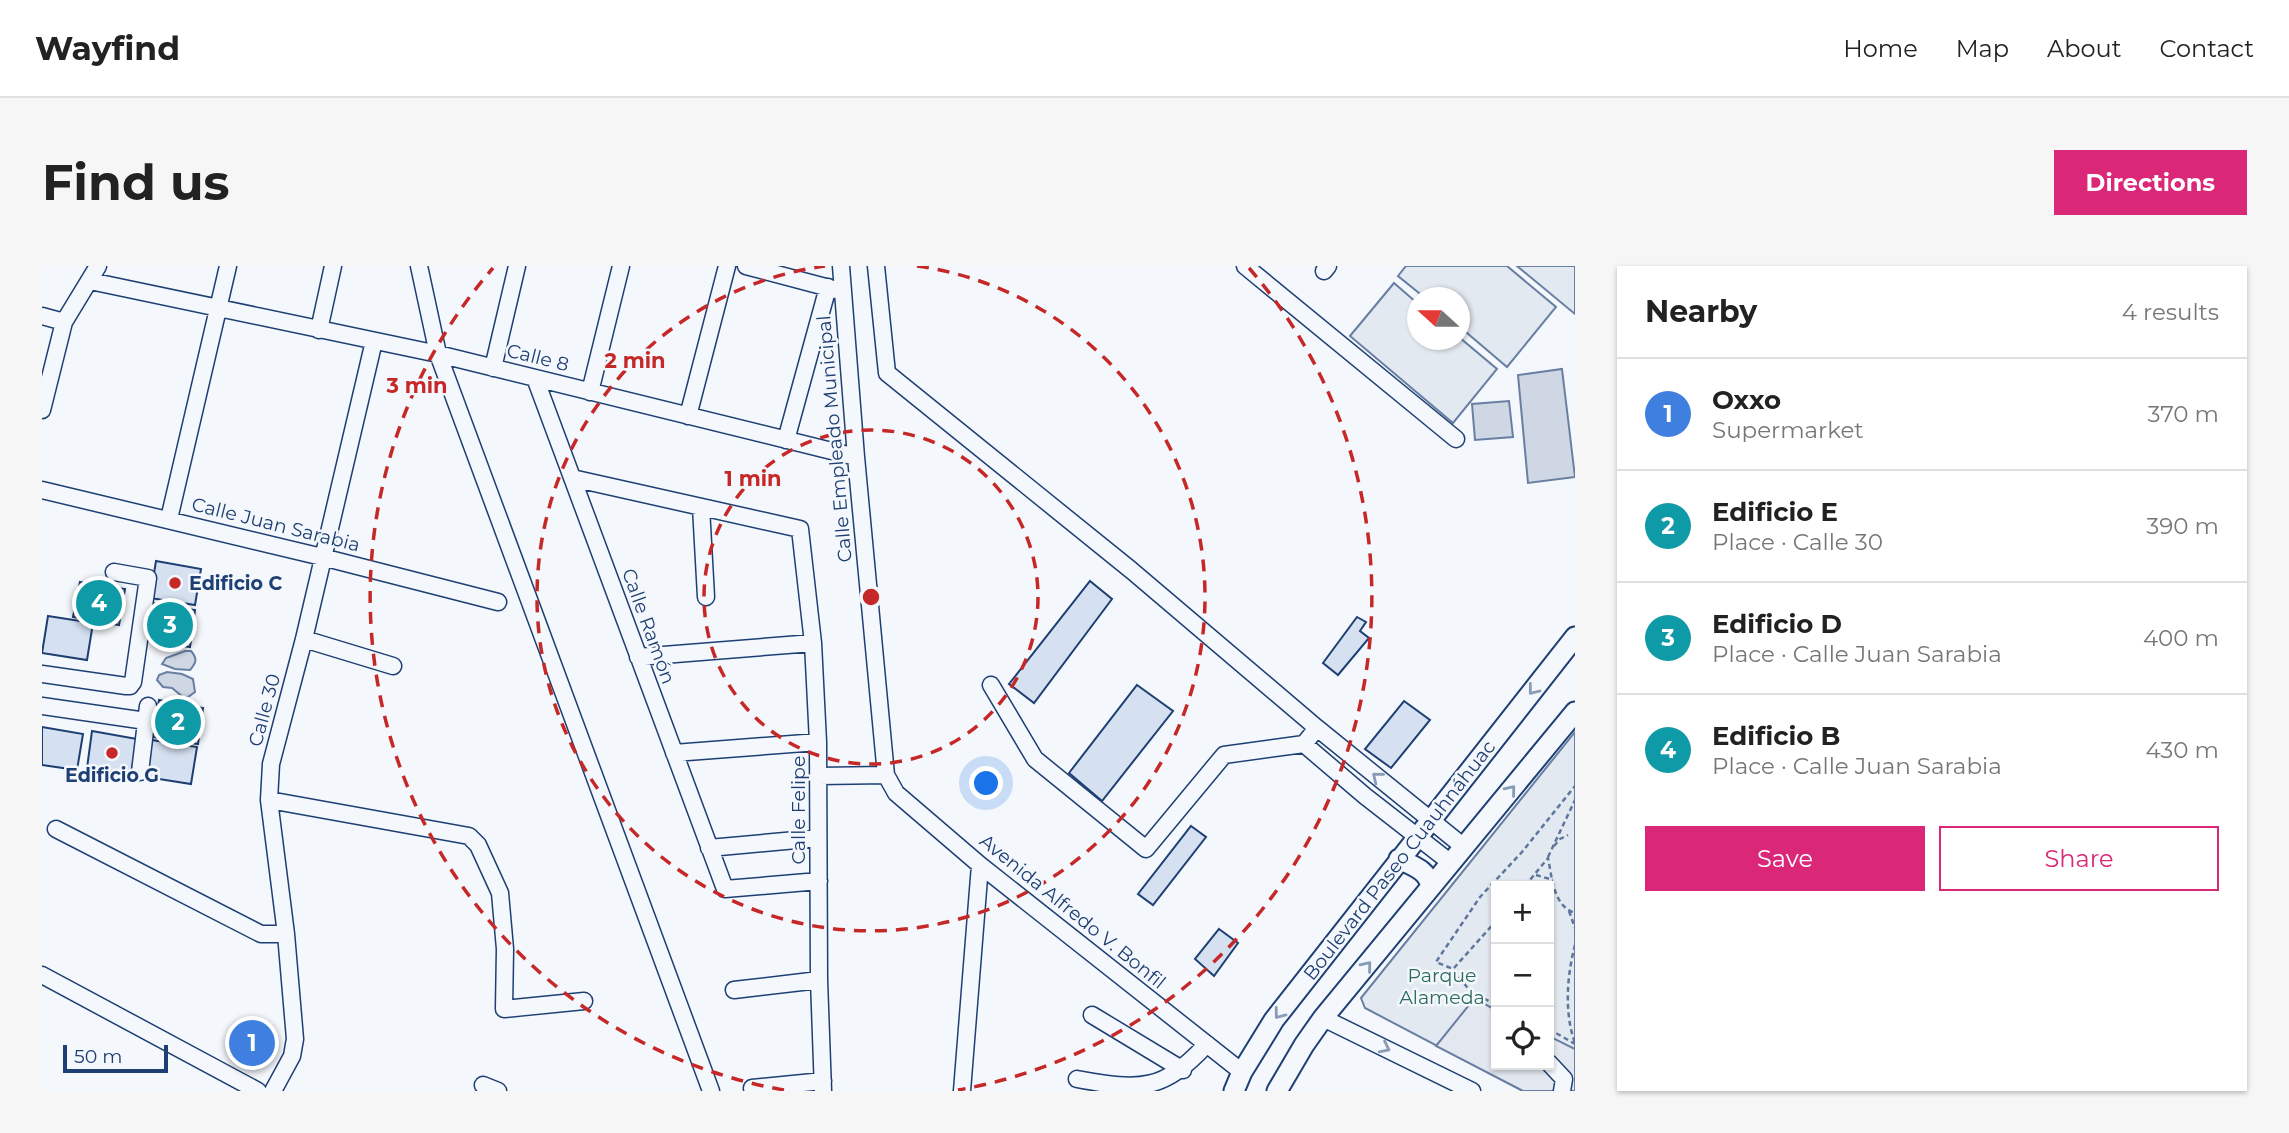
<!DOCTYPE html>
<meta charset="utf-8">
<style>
:root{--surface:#fff;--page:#f6f6f6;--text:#222;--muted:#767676;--line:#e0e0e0;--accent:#db2777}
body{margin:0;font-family:Montserrat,sans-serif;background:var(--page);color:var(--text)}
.controls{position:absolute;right:21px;bottom:21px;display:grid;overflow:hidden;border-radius:0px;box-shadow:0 2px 5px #0004}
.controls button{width:63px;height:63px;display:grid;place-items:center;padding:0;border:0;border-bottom:2px solid var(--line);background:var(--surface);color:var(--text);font:35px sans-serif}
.compass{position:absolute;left:1365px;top:21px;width:63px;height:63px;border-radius:50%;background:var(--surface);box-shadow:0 2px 5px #0004;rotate:291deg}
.scale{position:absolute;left:21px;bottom:18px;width:105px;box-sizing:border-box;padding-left:7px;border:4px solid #1d3f73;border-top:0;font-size:19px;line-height:24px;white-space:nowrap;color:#1d3f73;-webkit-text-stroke:5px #f4f7fb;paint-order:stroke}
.you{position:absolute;left:945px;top:518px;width:24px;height:24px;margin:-18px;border:5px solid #fff;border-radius:50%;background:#1a73e8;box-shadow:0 0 0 10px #1a73e833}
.badge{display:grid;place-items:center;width:46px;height:46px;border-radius:50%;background:var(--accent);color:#fff;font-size:23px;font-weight:700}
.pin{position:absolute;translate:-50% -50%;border:4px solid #fff;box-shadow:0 2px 7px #0006}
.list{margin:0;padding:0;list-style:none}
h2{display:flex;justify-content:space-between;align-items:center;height:91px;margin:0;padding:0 28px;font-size:30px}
h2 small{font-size:23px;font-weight:400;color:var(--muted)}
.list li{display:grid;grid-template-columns:46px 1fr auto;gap:21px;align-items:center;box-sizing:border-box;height:112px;padding:0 28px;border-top:2px solid var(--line)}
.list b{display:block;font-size:26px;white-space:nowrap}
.list p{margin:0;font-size:23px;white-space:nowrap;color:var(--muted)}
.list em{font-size:23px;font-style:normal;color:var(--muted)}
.actions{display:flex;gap:14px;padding:21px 28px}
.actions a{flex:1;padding:16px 0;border:2px solid var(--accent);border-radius:0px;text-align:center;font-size:24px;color:var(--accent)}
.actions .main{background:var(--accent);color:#fff}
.icon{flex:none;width:38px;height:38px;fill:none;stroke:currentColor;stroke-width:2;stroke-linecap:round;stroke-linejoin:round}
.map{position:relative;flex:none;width:1533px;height:825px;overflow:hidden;border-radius:0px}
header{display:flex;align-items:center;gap:42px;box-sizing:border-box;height:98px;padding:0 35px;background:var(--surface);border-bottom:2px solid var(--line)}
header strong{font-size:33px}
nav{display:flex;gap:38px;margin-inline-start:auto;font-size:24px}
.intro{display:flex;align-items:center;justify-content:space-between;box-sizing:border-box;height:168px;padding:0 42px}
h1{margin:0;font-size:49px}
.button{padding:18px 32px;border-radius:0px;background:var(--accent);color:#fff;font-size:24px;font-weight:700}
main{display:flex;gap:42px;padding:0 42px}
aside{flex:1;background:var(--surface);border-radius:0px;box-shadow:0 2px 5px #0004}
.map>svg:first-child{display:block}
.green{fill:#e3e9f0;stroke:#687fa3;stroke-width:2;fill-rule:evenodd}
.parking{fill:#e3e8f0;stroke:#687fa3;stroke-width:2}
.water{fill:#cfd7e4;stroke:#687fa3;stroke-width:2}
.building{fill:#d5e0f0;stroke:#1d3f73;stroke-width:2}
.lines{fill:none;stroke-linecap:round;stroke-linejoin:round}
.minor-casing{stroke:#1d3f73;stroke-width:19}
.major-casing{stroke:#1d3f73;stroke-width:23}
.path{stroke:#5e769c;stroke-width:2.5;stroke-dasharray:5 3.5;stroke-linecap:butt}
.minor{stroke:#f4f7fb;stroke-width:16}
.major{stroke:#f4f7fb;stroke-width:19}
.oneway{stroke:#889bb7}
.ring{fill:none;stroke:#c62828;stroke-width:3.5;stroke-dasharray:12 9}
.poi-dot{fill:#c62828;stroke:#f4f7fb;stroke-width:2.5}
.labels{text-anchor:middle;stroke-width:5;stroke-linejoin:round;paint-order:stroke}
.street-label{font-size:19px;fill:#1d3f73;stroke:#f4f7fb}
.poi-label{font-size:19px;font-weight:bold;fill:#1d3f73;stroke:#f4f7fb;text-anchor:start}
.park-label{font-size:19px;fill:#2c6c60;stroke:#f4f7fb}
.centre{fill:#c62828;stroke:#f4f7fb;stroke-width:3.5}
.ring-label{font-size:21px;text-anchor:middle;font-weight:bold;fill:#c62828;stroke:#f4f7fb;stroke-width:5;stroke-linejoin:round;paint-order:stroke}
</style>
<header>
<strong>Wayfind</strong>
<nav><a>Home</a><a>Map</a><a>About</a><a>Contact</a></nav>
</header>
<div class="intro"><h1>Find us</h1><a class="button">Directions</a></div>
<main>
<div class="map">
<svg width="1533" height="825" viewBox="0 0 1533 825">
<rect width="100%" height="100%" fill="#f4f7fb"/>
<path class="green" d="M 1364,0 L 1465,0 L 1514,41 L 1465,101 L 1418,61 L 1418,32 L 1382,31 L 1356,10 Z
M 1475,0 L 1533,0 L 1533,48 Z
M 1352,17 L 1375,37 L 1376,74 L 1418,74 L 1418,72 L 1455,103 L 1411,157 L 1308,70 Z
M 1533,466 L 1533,825 L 1481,825 L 1323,742 L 1319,732 ZM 1454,620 L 1507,620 L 1507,799 L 1454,799 Z"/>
<path class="parking" d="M 1437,735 L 1454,744 L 1454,799 L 1507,799 L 1507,770 L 1533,783 L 1533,825 L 1519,825 L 1514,822 L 1511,825 L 1481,825 L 1394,780 L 1427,739 Z"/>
<path class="water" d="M 1520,103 L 1533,211 L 1486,217 L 1476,109 Z
M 1467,135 L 1471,171 L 1433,174 L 1430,138 Z
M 143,385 L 149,385 C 156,393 154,397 148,404 L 133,403 L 120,398 L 124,392 Z
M 125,406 L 140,408 L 151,413 L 153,426 L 146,431 L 141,431 L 130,422 L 121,421 L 115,414 L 117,409 Z"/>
<path class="building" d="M 114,295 L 159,303 L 153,339 L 108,332 Z
M 1048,315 L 1070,333 L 992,437 L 967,418 Z
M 38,316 L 83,323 L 77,359 L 31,351 Z
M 109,337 L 153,344 L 148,381 L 103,374 Z
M 6,350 L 51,357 L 45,394 L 0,387 Z
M 1315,351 L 1324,356 L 1318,365 L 1327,372 L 1296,409 L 1281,397 Z
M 1095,419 L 1131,445 L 1060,535 L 1027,507 Z
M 117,434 L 161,442 L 156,478 L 111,471 Z
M 1362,435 L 1388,454 L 1349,502 L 1323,483 Z
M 0,461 L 41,468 L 35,504 L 0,499 Z
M 50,465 L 95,473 L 89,509 L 45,502 Z
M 110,474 L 155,481 L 149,518 L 104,511 Z
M 1149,560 L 1164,571 L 1111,639 L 1096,628 Z
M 1177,663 L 1196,677 L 1172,710 L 1153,693 Z"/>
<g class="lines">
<g class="minor-casing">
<path id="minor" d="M 377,0 L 396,88 L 669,825
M 704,0 L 795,24
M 799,0 L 814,191 L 844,509 L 854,527 L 938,599 L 1200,806
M 834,0 L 845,107 L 1089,304 L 1275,462 L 1422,581
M 1203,0 L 1414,173
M 1282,5 L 1286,0
M 48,15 L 396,88 L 814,191
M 0,50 L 22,56
M 277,64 L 291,0
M 451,102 L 475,0
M 493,112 L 683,623 L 777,615
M 548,126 L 579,0
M 0,144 L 22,56 L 56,0
M 646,150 L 685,0
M 744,174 L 786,21
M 530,212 L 758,263 L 771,377 L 776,476 L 777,714 L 781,825
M 0,224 L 280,291 L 456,336
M 659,241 L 664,331
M 127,253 L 186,0
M 262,373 L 351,400
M 596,391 L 771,377
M 0,408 L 84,420 L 88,420 L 91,416 L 106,312 L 72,306
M 949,419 L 993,493 L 1104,583 L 1182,489 L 1262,478 L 1275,462
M 0,440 L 104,455
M 1262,478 L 1323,530 L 1409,597
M 632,487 L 776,476
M 98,506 L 106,440
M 777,510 L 844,509
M 227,534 L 427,570 L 436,579 L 458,627 L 463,683 L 462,743 L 542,735
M 14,563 L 219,668 L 244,668
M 667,582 L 776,572
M 0,709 L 216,825
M 692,724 L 777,714
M 1050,749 L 1141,804
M 1281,752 L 1430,825
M 1507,797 L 1522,813 L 1520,825
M 1035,813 C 1100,825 1121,825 1165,778
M 441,819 L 456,825
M 710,822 L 781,815
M 231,825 L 250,790 L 253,773 L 244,668 L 227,534 L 229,498 L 262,373 L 332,75
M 920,825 L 938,599"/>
</g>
<g class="major-casing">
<path id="major" d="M 1357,593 C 1371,600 1386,604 1389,621
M 1192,825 L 1200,806 L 1232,754 L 1533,371
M 1235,825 L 1262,779 L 1281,752 L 1533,446"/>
</g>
<path class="path" d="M 1512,580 L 1518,573 L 1526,569
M 1506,591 L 1533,534
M 1494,609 L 1511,614
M 1483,620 L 1506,592 C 1510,611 1511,640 1533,647
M 1527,645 L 1533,662
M 1533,679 C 1525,709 1522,747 1533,777
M 1412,702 L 1454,655
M 1454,739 L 1428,725 L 1411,703 L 1394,696 L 1438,631 L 1480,586 L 1533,520
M 1507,763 L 1533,778"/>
<use href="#minor" class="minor"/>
<use href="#major" class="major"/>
</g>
<defs><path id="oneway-chevron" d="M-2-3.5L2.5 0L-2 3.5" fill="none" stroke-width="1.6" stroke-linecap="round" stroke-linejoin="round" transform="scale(1.75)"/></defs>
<g class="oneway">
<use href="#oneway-chevron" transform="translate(1491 424) rotate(128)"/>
<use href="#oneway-chevron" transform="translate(1335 511) rotate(-141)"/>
<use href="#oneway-chevron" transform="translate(1469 524) rotate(-51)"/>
<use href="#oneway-chevron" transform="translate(1325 700) rotate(-51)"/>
<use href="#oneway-chevron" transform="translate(1237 748) rotate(127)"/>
<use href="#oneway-chevron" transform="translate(1343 782) rotate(26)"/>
</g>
<g class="ring">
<circle cx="829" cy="331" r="167"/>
<path d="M875 0A334 334 0 1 1 783 0"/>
<path d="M742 824A501 501 0 0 1 451 2M1207 2A501 501 0 0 1 916 824"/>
</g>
<g class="poi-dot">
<circle cx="133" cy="317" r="7"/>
<circle cx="70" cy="487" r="7"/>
</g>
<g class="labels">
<g class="street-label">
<text transform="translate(496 91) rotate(14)" y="7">Calle 8</text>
<text transform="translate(792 173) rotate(-95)" y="7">Calle Empleado Municipal</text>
<text transform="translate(234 258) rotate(14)" y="7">Calle Juan Sarabia</text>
<text transform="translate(607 360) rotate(70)" y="7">Calle Ramón</text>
<text transform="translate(222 444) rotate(-75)" y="7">Calle 30</text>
<text transform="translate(756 544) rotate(-90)" y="7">Calle Felipe</text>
<text transform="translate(1357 594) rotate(-52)" y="7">Boulevard Paseo Cuauhnáhuac</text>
<text transform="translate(1031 645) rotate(39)" y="7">Avenida Alfredo V. Bonfil</text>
</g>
<g class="poi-label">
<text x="147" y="324">Edificio C</text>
<text x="70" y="516" text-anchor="middle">Edificio G</text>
</g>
<g class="park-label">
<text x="1400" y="716">Parque<tspan x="1400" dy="22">Alameda</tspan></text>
</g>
</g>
<circle cx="829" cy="331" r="10" class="centre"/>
<g class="ring-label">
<text x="593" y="102">2 min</text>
<text x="375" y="127">3 min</text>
<text x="711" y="220">1 min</text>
</g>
</svg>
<div class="controls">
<button>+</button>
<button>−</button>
<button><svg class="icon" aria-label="locate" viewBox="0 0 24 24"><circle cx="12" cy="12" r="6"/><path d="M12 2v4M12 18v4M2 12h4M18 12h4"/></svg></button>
</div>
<svg class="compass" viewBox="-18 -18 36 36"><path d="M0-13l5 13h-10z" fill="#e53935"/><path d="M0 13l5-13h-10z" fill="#767676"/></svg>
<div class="scale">50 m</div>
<div class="you"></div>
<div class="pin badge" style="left:210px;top:777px;background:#3f7fe0">1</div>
<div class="pin badge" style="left:136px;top:456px;background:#0f9aa8">2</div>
<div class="pin badge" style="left:128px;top:359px;background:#0f9aa8">3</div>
<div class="pin badge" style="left:57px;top:337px;background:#0f9aa8">4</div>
</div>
<aside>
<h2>Nearby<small>4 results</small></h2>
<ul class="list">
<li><span class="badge" style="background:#3f7fe0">1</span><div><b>Oxxo</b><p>Supermarket</p></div><em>370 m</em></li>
<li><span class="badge" style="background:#0f9aa8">2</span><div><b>Edificio E</b><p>Place · Calle 30</p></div><em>390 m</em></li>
<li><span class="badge" style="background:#0f9aa8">3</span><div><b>Edificio D</b><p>Place · Calle Juan Sarabia</p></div><em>400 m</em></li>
<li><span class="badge" style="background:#0f9aa8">4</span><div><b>Edificio B</b><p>Place · Calle Juan Sarabia</p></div><em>430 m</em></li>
</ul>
<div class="actions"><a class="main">Save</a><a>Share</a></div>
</aside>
</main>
